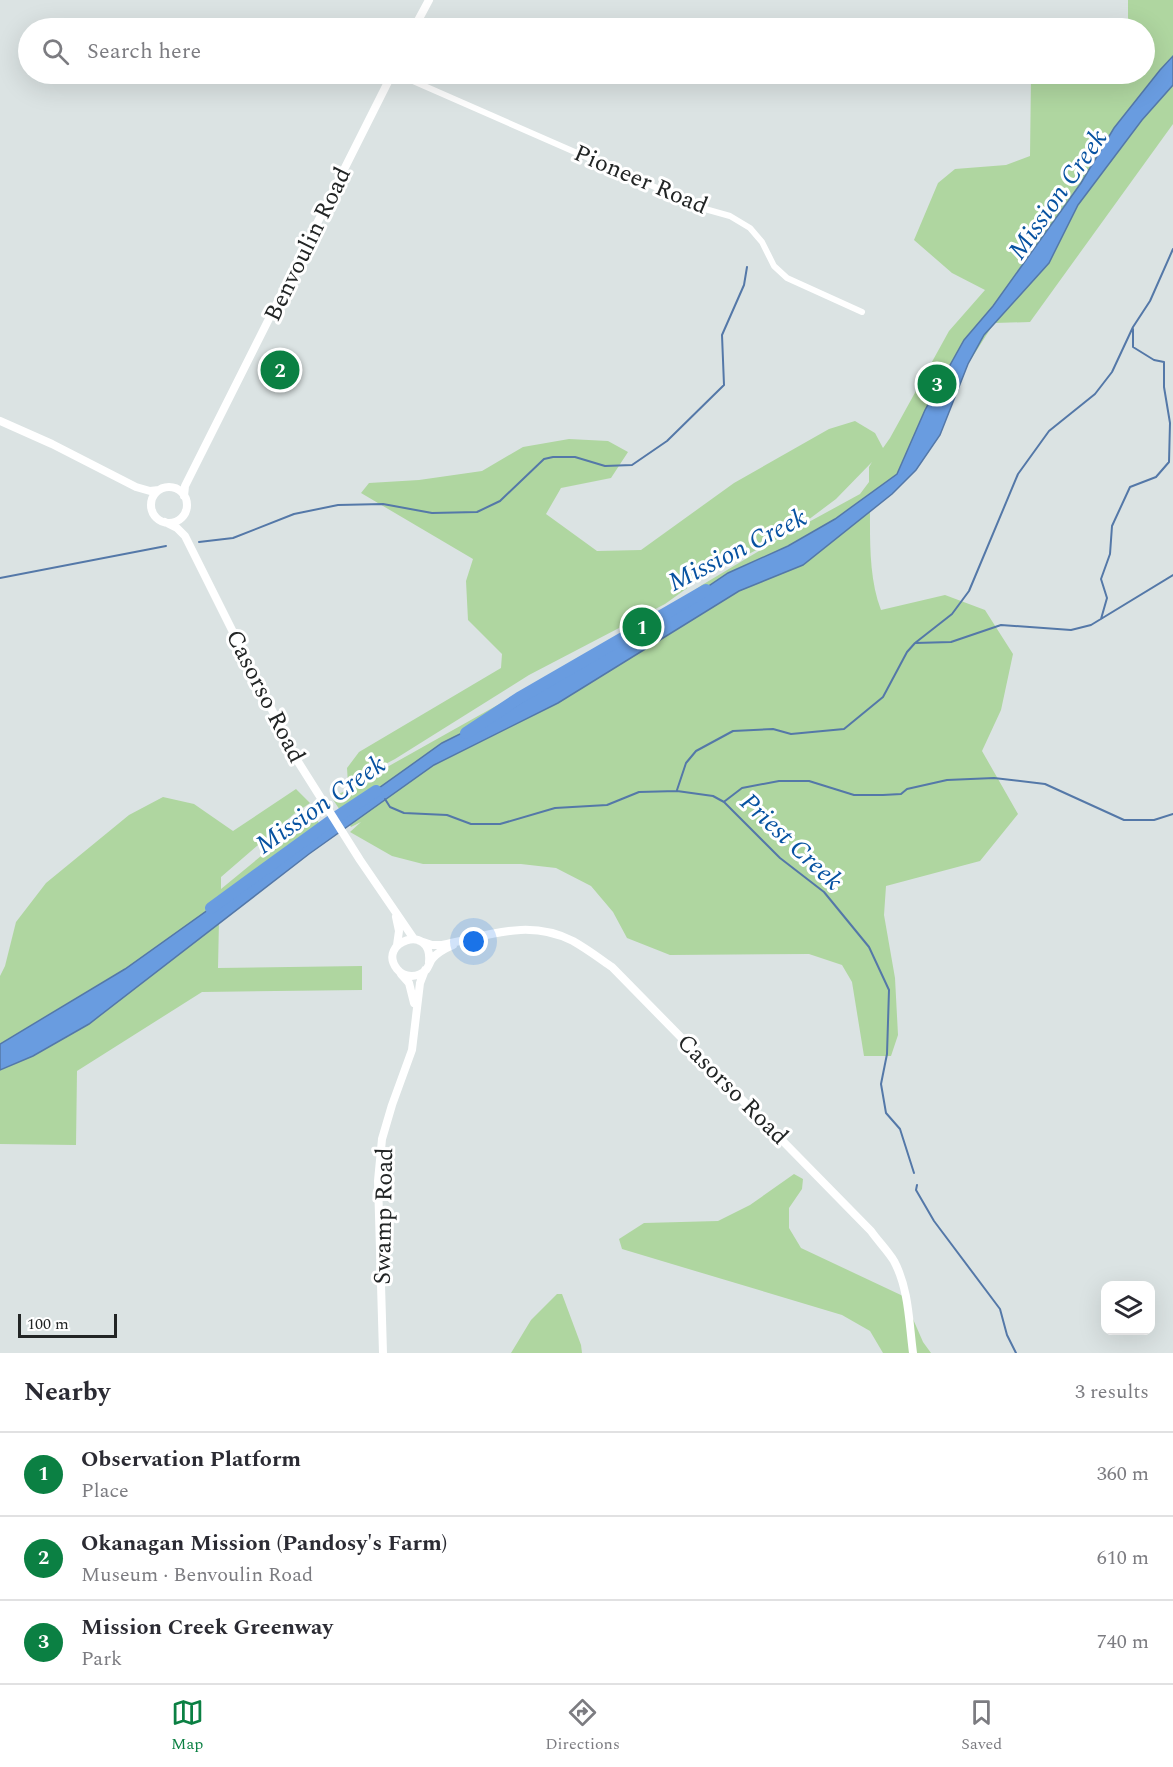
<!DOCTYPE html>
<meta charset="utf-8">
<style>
:root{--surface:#fff;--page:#f2f2f3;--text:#2b2b33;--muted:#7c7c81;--line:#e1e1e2;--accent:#0b8043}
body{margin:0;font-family:Spectral,serif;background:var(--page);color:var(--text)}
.controls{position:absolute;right:18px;bottom:18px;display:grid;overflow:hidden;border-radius:12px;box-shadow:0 6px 24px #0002}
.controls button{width:54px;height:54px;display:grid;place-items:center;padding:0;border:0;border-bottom:2px solid var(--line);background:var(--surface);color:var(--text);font:30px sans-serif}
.scale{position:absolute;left:18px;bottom:15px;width:99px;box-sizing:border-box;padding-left:6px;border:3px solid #222525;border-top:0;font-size:16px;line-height:21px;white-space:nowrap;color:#222525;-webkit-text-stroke:4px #fff;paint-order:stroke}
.you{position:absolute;left:474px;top:942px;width:21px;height:21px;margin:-15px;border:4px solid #fff;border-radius:50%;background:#1a73e8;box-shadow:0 0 0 9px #1a73e833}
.badge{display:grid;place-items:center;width:39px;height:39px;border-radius:50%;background:var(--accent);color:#fff;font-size:20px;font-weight:700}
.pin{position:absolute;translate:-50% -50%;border:3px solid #fff;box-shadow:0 2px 6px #0006}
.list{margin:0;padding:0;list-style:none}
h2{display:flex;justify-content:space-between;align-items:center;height:78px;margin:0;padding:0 24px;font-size:26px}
h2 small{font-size:20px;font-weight:400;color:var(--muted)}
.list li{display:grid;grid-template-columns:39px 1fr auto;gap:18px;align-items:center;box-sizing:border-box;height:84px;padding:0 24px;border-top:2px solid var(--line)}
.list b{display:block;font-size:22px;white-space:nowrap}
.list p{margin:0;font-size:20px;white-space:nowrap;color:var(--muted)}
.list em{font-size:20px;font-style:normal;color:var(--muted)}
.icon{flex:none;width:33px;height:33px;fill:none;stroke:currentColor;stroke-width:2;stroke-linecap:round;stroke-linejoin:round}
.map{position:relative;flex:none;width:1173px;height:1353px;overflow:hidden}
.search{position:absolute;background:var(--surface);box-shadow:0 6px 24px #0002;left:18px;right:18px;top:18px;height:66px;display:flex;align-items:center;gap:15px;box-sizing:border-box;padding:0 21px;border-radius:33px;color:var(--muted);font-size:22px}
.sheet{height:330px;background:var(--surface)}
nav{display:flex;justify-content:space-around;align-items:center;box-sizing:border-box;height:84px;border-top:2px solid var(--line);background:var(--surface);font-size:16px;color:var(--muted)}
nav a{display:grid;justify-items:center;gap:3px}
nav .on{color:var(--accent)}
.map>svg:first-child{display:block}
.green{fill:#afd6a0;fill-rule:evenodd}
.water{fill:#699ce0;stroke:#5478a8;stroke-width:1.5}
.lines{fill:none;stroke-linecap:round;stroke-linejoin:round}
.stream{stroke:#5478a8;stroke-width:2}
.river{stroke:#699ce0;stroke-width:12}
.street{stroke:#fff;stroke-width:6}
.secondary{stroke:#fff;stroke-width:8}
.labels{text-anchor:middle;stroke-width:6;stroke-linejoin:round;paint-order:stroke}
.street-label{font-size:24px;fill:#222525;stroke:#fff}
.water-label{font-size:26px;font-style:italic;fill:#0752a1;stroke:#fff}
</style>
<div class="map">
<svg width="1173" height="1353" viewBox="0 0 1173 1353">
<rect width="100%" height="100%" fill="#dbe3e3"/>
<path class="green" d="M 1128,0 L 1173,0 L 1173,124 L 1030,322 L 994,323 L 880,503 L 870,509 C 870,541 869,579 881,610 L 945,595 L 985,610 L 1013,654 L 1001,710 L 982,751 L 1018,814 L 980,861 L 886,886 L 884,915 L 895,978 L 898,1035 L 891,1056 L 864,1056 L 852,982 L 842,965 L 809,954 L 670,955 L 627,938 L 613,912 L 591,886 L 556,868 L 521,864 L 423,864 L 392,856 L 350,832 L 361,822 L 351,827 L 332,798 L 494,707 L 635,631 L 702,585 L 789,533 L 697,581 L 665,604 L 529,675 L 395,759 L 348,784 L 347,768 L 359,752 L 501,668 L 502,654 L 468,620 L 466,581 L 473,559 L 361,493 L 369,483 L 419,480 L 482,471 L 523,447 L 569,439 L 608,441 L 628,452 L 611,478 L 561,488 L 546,514 L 597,551 L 641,550 L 734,483 L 829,429 L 855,421 L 875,433 L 883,448 L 890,438 L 949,331 L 985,290 L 952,273 L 914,240 L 938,183 L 955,169 L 1006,165 L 1030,156 L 1031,77 L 1098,78 L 1100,74 L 1144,74 L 1144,28 L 1128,28 ZM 872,462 L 869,467 L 869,482 L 860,494 L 796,529 L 836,499 Z
M 296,789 L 310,803 L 294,814 L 221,877 L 221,889 L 272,847 L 315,817 L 327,835 L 219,920 L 218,968 L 362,966 L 362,990 L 202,992 L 77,1071 L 76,1145 L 0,1144 L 0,976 L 5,966 L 16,922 L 46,883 L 129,815 L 163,797 L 194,804 L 233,831 Z
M 794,1174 L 803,1179 L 802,1189 L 789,1208 L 789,1228 L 801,1248 L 903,1296 L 923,1342 L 931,1353 L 883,1353 L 870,1331 L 842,1315 L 622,1249 L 619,1239 L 644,1223 L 718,1221 L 750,1205 Z
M 557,1294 L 562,1294 L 581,1345 L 582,1353 L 511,1353 L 531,1320 Z"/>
<path class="water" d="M 1173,56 L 1173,85 L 1142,120 L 1078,205 L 1049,263 L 984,335 L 968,364 L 940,435 L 916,470 L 892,494 L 803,565 L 739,591 L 558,703 L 434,765 L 309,854 L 89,1024 L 33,1056 L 0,1070 L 0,1044 L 125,969 L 442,743 L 514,707 L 568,671 L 630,639 L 728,573 L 788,546 L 835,519 L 897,474 L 925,410 L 964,340 L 993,306 L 1081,183 L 1114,128 L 1160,70 Z"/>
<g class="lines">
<path class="stream" d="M 199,542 L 233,538 L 294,514 L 338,505 L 383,504 L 432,513 L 477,512 L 500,501 L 544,459 L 553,457 L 575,457 L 605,466 L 632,465 L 667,441 L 724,385 L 722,335 L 744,285 L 747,267
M 0,578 L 166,546
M 1101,619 L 1107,598 L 1101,579 L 1110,554 L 1112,526 L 1130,487 L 1156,477 L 1169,462 L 1170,423 L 1164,387 L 1164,362 L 1154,360 L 1133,347 L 1133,329
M 915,643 L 951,642 L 1001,625 L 1071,630 L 1091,625 L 1173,575
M 677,790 L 686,763 L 696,751 L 733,731 L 773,729 L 791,734 L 844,729 L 883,697 L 907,652 L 915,643 L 952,614 L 969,591 L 1018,474 L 1049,431 L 1095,394 L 1112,372 L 1133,327 L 1150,301 L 1173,249
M 385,799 L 390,807 L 404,813 L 447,815 L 471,824 L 500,824 L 555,808 L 607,805 L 639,792 L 677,791 L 713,796 L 724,802 L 780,858 L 824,892 L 869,947 L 889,990 L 887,1054 L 881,1084 L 886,1113 L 900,1129 L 914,1173
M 725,801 L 742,788 L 779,781 L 809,781 L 854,795 L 883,795 L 901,794 L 907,789 L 947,780 L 994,778 L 1045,784 L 1124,820 L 1154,820 L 1173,814
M 917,1185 L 916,1190 L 934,1221 L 1000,1309 L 1007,1335 L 1016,1353"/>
<path class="river" d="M 466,733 L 519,698 L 706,590
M 211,908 L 332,820 L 376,791"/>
<path class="street" d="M 397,74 L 705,209 L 730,216 L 750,228 L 762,242 L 774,266 L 787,278 L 862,312"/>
<path class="secondary" d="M 414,28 L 429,0
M 0,421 L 52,444 L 136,487 L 150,491 L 159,490
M151 505a18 18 0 1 1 36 0a18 18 0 1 1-36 0Z
M 184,496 L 185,486 L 189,478 L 392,74
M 165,522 L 177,528 L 185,536 L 297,760 L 360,860 L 414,939
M 396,917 L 399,931 L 397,945
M 420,941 L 432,945 L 442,945 C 488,936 528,918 573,941 C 587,949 599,958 612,967 L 871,1231 C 878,1241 888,1251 894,1261 C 909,1289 909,1323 913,1353
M 429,962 C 433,922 376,942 397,969 C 404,978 418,978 426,970 C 429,966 430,961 433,958 C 438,952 446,948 453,945
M 401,974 L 409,983 L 414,1003
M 383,1353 L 378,1181 L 382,1139 L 392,1105 L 412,1050 L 420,983 L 425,970"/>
</g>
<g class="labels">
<g class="street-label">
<text transform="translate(641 179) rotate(23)" y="8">Pioneer Road</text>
<text transform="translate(307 244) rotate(-64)" y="8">Benvoulin Road</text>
<text transform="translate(266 696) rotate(63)" y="8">Casorso Road</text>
<text transform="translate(733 1089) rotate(45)" y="8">Casorso Road</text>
<text transform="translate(383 1216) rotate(-89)" y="8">Swamp Road</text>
</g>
<g class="water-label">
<text transform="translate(1057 194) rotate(-55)" y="9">Mission Creek</text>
<text transform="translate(737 549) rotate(-27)" y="9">Mission Creek</text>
<text transform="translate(320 804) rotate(-35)" y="9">Mission Creek</text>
<text transform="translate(792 841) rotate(43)" y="9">Priest Creek</text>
</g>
</g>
</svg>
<div class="controls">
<button><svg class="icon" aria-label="layers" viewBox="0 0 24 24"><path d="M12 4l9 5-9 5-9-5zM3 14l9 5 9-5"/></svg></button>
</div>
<div class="scale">100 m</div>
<div class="you"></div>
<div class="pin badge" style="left:642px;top:627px">1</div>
<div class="pin badge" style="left:280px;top:370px">2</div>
<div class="pin badge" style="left:937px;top:384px">3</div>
<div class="search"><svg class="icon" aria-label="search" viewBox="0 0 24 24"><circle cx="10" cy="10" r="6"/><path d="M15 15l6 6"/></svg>Search here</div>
</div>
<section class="sheet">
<h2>Nearby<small>3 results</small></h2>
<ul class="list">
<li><span class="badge">1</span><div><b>Observation Platform</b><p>Place</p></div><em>360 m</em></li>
<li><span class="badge">2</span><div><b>Okanagan Mission (Pandosy's Farm)</b><p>Museum · Benvoulin Road</p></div><em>610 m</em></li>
<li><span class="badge">3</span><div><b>Mission Creek Greenway</b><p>Park</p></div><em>740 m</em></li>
</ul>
</section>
<nav>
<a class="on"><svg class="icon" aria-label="map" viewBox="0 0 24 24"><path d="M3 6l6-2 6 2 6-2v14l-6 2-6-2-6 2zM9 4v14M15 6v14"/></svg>Map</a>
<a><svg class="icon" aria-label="directions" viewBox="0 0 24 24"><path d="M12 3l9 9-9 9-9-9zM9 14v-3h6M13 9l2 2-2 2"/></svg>Directions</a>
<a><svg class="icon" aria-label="saved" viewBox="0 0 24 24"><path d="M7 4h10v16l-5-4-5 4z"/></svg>Saved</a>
</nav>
